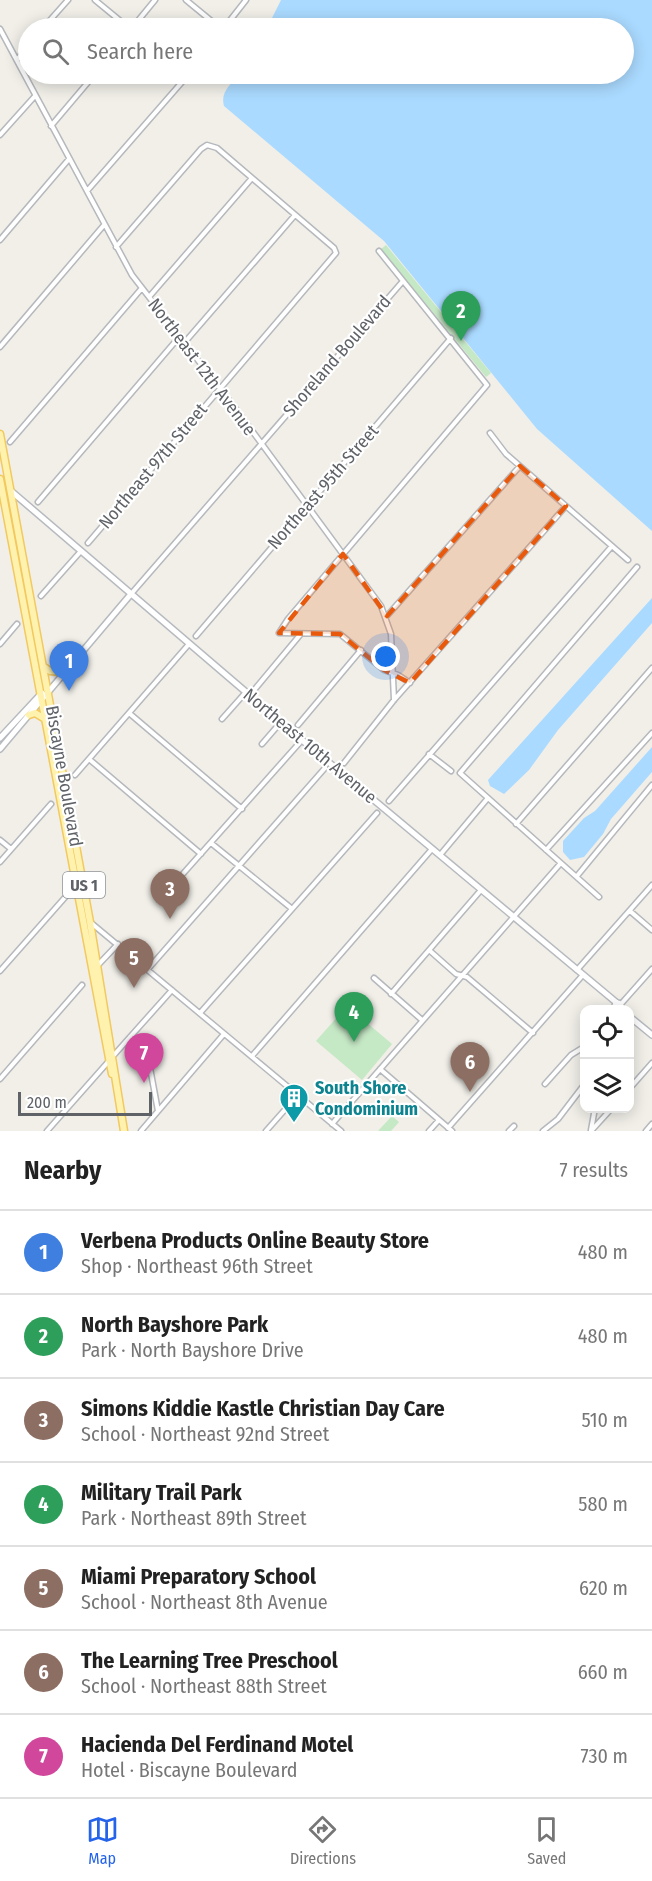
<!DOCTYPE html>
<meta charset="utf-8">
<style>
:root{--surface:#fff;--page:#f2f2f2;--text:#222;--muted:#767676;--line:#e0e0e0;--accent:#2563eb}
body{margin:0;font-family:"Fira Sans Condensed",sans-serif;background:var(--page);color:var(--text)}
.controls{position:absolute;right:18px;bottom:18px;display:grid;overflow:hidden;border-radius:12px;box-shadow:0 3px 15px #0003}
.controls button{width:54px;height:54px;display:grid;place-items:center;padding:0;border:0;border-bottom:2px solid var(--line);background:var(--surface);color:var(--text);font:30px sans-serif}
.scale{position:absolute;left:18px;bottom:15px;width:134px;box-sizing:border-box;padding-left:6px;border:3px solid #5f6368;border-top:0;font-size:16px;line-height:21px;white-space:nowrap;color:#5f6368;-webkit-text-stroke:4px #fff;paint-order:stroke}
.you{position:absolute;left:386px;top:657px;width:21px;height:21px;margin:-15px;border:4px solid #fff;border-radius:50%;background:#1a73e8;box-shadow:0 0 0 9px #1a73e833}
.badge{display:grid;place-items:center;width:39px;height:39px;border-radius:50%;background:var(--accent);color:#fff;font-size:20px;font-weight:700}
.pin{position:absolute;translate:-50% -50px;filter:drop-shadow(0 2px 3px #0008)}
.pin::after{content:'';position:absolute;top:32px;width:21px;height:18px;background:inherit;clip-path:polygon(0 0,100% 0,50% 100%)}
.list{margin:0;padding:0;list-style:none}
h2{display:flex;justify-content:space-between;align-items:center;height:78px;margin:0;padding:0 24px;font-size:26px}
h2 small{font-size:20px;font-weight:400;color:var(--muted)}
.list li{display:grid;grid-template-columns:39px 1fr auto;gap:18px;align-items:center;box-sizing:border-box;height:84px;padding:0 24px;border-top:2px solid var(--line)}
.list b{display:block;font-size:22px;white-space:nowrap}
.list p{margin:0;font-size:20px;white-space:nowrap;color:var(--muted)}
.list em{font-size:20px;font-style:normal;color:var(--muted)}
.icon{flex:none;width:33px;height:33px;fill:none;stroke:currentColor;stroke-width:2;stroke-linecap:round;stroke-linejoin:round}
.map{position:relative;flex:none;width:652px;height:1131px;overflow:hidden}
.search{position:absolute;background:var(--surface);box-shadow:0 3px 15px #0003;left:18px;right:18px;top:18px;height:66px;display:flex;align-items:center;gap:15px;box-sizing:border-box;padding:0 21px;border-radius:33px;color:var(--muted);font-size:22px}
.sheet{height:666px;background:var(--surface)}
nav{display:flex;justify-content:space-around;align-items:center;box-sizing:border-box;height:84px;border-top:2px solid var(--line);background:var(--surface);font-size:16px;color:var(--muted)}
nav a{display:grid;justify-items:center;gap:3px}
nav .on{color:var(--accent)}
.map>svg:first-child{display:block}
.green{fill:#c5e8c5}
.water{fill:#aadaff}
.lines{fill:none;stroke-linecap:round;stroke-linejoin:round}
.street-casing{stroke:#b5b8bc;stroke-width:7}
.secondary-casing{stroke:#b6babf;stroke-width:8}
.primary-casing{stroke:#f2c960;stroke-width:9}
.street{stroke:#fff;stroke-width:4}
.secondary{stroke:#fff;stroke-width:5}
.primary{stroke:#fff2af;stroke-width:6}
.marked{fill:#e8590c;fill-opacity:0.2;stroke:#e8590c;stroke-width:4.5;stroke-dasharray:12 8;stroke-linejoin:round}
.labels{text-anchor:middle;stroke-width:4.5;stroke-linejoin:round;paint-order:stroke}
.shield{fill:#fff;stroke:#8f9295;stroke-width:1.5}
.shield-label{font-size:16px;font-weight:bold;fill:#5f6368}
.street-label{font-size:18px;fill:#5f6368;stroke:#fff}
.culture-label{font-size:18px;font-weight:bold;fill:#0d838f;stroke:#fff;text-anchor:start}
</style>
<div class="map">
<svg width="652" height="1131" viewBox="0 0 652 1131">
<rect width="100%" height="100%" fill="#f1efe8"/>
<path class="green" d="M 386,245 L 491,373 L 486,377 L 381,249 Z
M 347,1006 L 392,1044 L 362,1080 L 316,1041 Z
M 392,1116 L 399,1122 L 391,1131 L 378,1131 Z"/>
<path class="water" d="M 281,0 L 652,0 L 652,531 L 537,429 L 384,241 L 224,106 C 220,92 231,84 240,74 L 624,74 L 624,28 L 267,28 Z
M 652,598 L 652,623 L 558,730 L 529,770 L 504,794 L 490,786 L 488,780 Z
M 652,747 L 652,772 L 611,819 L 603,834 L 584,857 L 570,860 L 563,852 L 563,841 L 584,818 L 595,811 Z"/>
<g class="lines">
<g class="street-casing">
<path id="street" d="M 95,0 L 129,28
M 186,0 L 220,28
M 43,28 L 68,0
M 132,28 L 155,0
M 224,28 L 246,0
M 0,29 L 132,275 L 239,413 L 381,606 L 391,634 L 394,700
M 17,60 L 28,46
M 51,126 L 95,74
M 0,135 L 35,96
M 87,191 L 189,74
M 0,240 L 69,159
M 379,251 L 487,385 L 288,619 L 279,633 L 340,634 L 384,670 L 398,675 L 410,683
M 149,297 L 252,178
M 185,342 L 295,215
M 0,347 L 104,225
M 490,433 L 506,454 L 628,560
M 10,442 L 142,288
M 38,502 L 180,336
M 88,543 L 336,253 L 334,248 L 217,148 L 207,145 L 201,149 L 116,247
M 131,594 L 403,281
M 41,596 L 81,551
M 386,617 L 520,466
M 196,636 L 451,338
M 0,644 L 17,624
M 255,689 L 300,635
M 129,713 L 242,809
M 222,719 L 246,692
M 298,725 L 361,650
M 262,744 L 281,722
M 429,754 L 451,771
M 89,759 L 201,854
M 344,763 L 394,700 L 566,506
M 75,775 L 189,644
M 389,801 L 612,546
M 516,824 L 652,668
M 0,840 L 11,849
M 211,843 L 291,908
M 546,850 L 652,733
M 440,855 L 488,798
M 0,862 L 51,804
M 181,876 L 302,740
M 577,876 L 652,785
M 599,897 L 460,773 L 637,567
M 630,911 L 652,930
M 90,922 L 341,1131
M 429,950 L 456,974 L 467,977 L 533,1033
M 98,965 L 118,944
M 148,969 L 325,768
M 577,970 L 652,885
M 0,971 L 68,894
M 374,978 L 422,1020
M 391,994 L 481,890
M 621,1004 L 652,969
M 616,1010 L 617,1009
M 200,1013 L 377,813
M 130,1037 L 148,1057 L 158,1111
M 114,1055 L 172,990
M 252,1056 L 432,849
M 380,1069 L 452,1131
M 0,1079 L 82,985
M 545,1084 L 571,1055 L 584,1047
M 630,1088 L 652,1063
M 332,1124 L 560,864
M 448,1128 L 582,976
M 591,1130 L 595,1108
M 47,1131 L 108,1062
M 141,1131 L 224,1034
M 266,1131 L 297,1096
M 429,1131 L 439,1120
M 509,1131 L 514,1126
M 543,1131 L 558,1119 L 584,1085
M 591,1131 L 612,1108
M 646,1131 L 652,1124"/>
</g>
<g class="secondary-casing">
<path id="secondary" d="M 11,491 L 302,740 L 617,1003
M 0,738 L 42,693
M 0,749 L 131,594
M615 1006a3 3 0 1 1 6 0a3 3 0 1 1-6 0Z
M 630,1017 L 652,1035"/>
</g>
<g class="primary-casing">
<path id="primary" d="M 0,434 L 90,922 L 124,1131
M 0,479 L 112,1074
M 44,667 L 50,671 L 63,672
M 29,715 L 35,713 L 45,719"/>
</g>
<use href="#street" class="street"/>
<use href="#secondary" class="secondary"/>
<use href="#primary" class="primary"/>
</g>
<path class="marked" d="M 520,466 L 566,506 L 410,683 L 384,670 L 340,634 L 279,633 L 343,554 L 387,616 Z"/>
<defs>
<g id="building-pin" transform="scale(1.5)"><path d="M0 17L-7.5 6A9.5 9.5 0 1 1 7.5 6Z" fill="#0f9aa8" stroke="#fff"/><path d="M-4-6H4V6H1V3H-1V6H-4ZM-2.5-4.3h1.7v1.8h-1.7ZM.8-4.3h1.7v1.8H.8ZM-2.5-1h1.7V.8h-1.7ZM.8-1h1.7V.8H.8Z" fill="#fff"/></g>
</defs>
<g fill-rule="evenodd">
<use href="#building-pin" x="294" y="1098"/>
</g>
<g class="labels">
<rect class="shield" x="63" y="872" width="42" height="26" rx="4.5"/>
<g class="shield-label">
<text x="84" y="891">US 1</text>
</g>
<g class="street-label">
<text transform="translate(337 356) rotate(-49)" y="6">Shoreland Boulevard</text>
<text transform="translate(202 367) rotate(53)" y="6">Northeast 12th Avenue</text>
<text transform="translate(153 466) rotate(-50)" y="6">Northeast 97th Street</text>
<text transform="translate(323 487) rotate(-49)" y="6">Northeast 95th Street</text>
<text transform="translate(310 746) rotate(40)" y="6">Northeast 10th Avenue</text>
<text transform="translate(64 776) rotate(80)" y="6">Biscayne Boulevard</text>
</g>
<g class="culture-label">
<text x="315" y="1094">South Shore<tspan x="315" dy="21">Condominium</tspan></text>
</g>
</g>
</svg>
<div class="controls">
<button><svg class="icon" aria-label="locate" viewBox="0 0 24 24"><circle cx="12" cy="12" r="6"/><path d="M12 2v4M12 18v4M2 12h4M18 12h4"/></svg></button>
<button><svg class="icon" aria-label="layers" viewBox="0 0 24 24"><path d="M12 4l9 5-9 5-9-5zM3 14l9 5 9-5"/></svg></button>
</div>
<div class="scale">200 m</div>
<div class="you"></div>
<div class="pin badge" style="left:69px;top:691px;background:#3f7fe0">1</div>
<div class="pin badge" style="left:461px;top:341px;background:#2e9e5b">2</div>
<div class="pin badge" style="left:170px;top:919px;background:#8d6e63">3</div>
<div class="pin badge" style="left:354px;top:1042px;background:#2e9e5b">4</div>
<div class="pin badge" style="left:134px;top:988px;background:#8d6e63">5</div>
<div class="pin badge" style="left:470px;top:1092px;background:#8d6e63">6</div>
<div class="pin badge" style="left:144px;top:1083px;background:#d1479c">7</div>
<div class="search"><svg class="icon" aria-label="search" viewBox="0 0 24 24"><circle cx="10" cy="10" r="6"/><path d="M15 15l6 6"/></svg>Search here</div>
</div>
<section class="sheet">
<h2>Nearby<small>7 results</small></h2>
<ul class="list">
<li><span class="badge" style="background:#3f7fe0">1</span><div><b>Verbena Products Online Beauty Store</b><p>Shop · Northeast 96th Street</p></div><em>480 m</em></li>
<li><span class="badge" style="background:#2e9e5b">2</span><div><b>North Bayshore Park</b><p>Park · North Bayshore Drive</p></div><em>480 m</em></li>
<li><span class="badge" style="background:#8d6e63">3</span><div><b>Simons Kiddie Kastle Christian Day Care</b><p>School · Northeast 92nd Street</p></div><em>510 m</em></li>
<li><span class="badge" style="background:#2e9e5b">4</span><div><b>Military Trail Park</b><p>Park · Northeast 89th Street</p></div><em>580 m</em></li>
<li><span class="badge" style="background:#8d6e63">5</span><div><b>Miami Preparatory School</b><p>School · Northeast 8th Avenue</p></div><em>620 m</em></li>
<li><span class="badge" style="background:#8d6e63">6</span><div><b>The Learning Tree Preschool</b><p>School · Northeast 88th Street</p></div><em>660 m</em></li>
<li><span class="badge" style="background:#d1479c">7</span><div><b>Hacienda Del Ferdinand Motel</b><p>Hotel · Biscayne Boulevard</p></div><em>730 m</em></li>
</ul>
</section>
<nav>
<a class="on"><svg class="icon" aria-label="map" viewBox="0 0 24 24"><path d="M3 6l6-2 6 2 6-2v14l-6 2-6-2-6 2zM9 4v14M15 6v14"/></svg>Map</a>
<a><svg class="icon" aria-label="directions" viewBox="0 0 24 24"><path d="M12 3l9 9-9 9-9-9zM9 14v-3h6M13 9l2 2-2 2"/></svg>Directions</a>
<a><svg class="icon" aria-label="saved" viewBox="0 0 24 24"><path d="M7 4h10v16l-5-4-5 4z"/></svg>Saved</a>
</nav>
